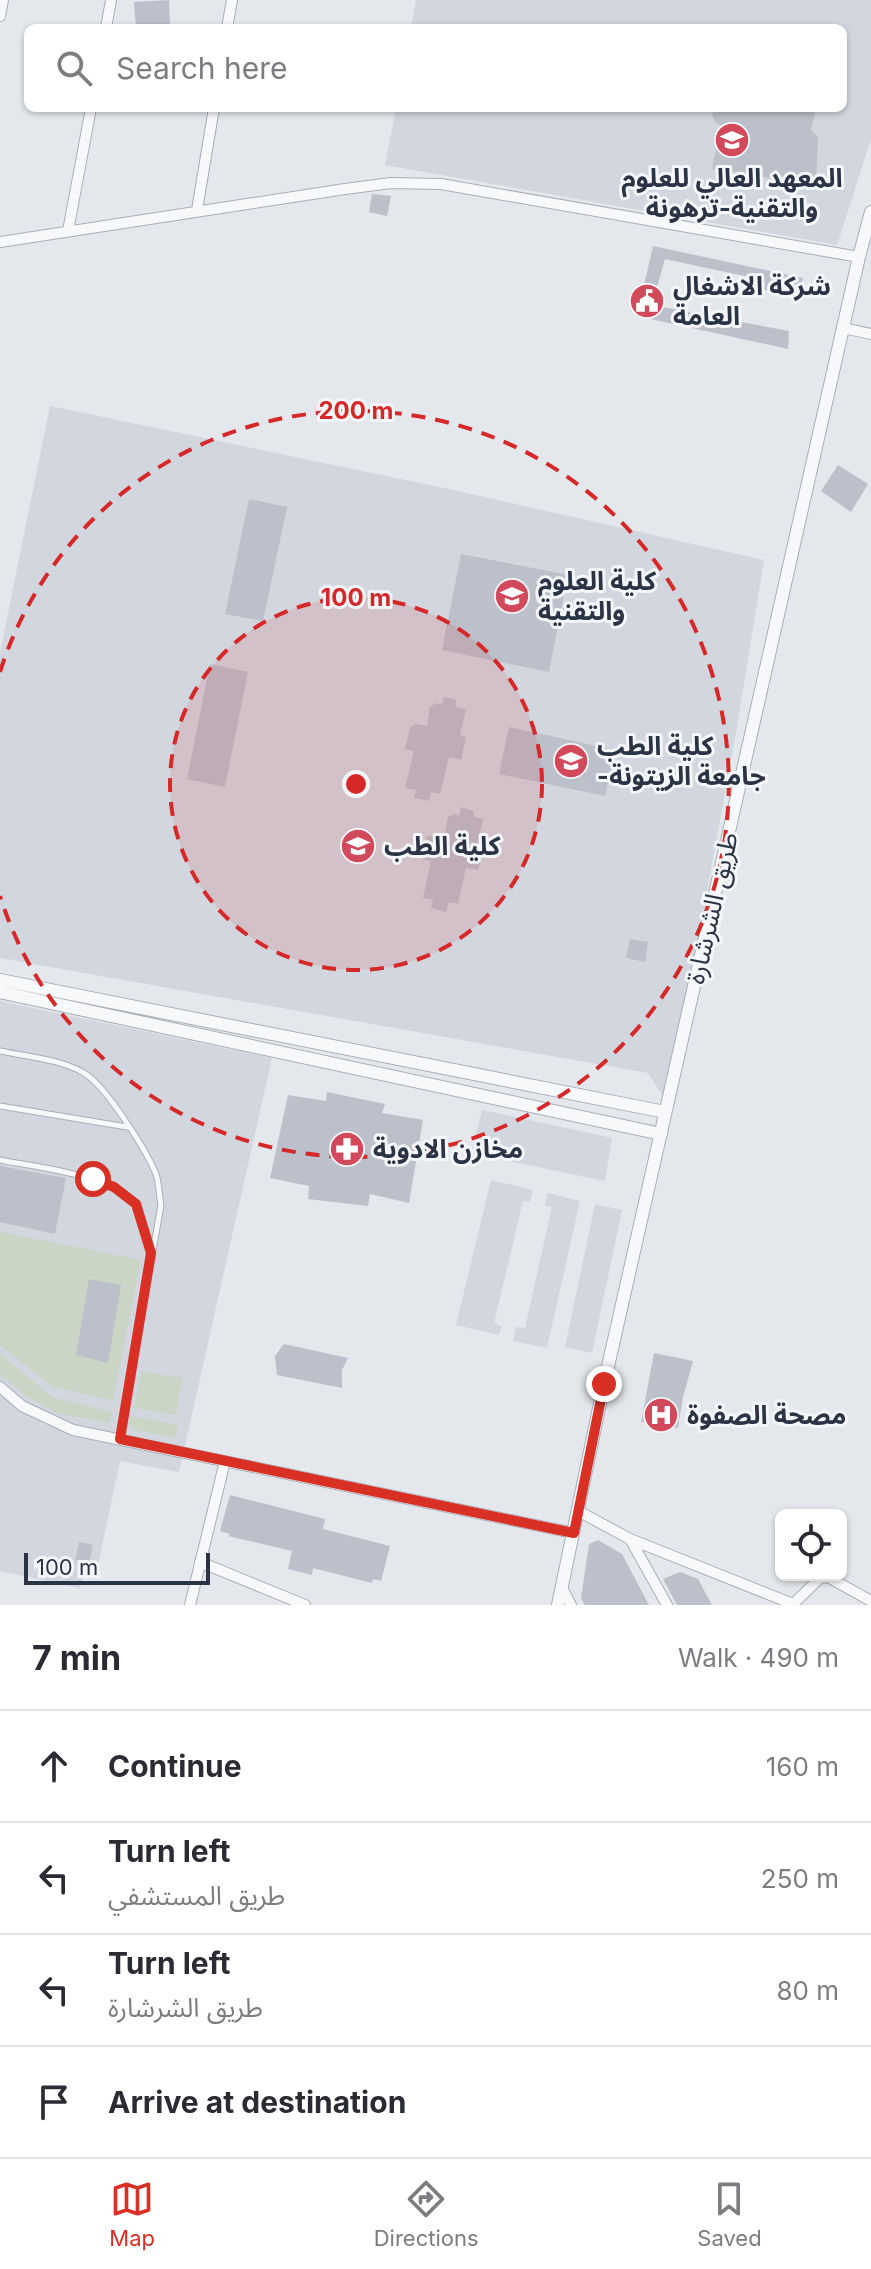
<!DOCTYPE html>
<meta charset="utf-8">
<style>
:root{--surface:#fff;--page:#f7f7f7;--text:#2b2b33;--muted:#7c7c81;--line:#e1e1e2;--accent:#d93025}
body{margin:0;font-family:Inter,"Noto Sans Arabic",sans-serif;background:var(--page);color:var(--text)}
.controls{position:absolute;right:24px;bottom:24px;display:grid;overflow:hidden;border-radius:12px;box-shadow:0 2px 6px #0004}
.controls button{width:72px;height:72px;display:grid;place-items:center;padding:0;border:0;border-bottom:2px solid var(--line);background:var(--surface);color:var(--text);font:40px sans-serif}
.scale{position:absolute;left:24px;bottom:20px;width:186px;box-sizing:border-box;padding-left:8px;border:4px solid #2b3445;border-top:0;font-size:22px;line-height:28px;white-space:nowrap;color:#2b3445;-webkit-text-stroke:6px #f4f6f9;paint-order:stroke}
.stop{position:absolute;width:24px;height:24px;margin:-18px;border:6px solid #d93025;border-radius:50%;background:#fff}
.stop.end{background:#d93025;border-color:#fff;box-shadow:0 2px 8px #0008}
.list{margin:0;padding:0;list-style:none}
h2{display:flex;justify-content:space-between;align-items:center;height:104px;margin:0;padding:0 32px;font-size:34px}
h2 small{font-size:26px;font-weight:400;color:var(--muted)}
.list li{display:grid;grid-template-columns:52px 1fr auto;gap:24px;align-items:center;box-sizing:border-box;height:112px;padding:0 32px;border-top:2px solid var(--line)}
.list b{display:block;font-size:30px;white-space:nowrap}
.list p{margin:0;font-size:26px;white-space:nowrap;color:var(--muted)}
.list em{font-size:26px;font-style:normal;color:var(--muted)}
.icon{flex:none;width:44px;height:44px;fill:none;stroke:currentColor;stroke-width:2;stroke-linecap:round;stroke-linejoin:round}
.map{position:relative;flex:none;width:871px;height:1605px;overflow:hidden}
.search{position:absolute;background:var(--surface);box-shadow:0 2px 6px #0004;left:24px;right:24px;top:24px;height:88px;display:flex;align-items:center;gap:20px;box-sizing:border-box;padding:0 28px;border-radius:12px;color:var(--muted);font-size:30px}
.sheet{height:552px;background:var(--surface)}
nav{display:flex;justify-content:space-around;align-items:center;box-sizing:border-box;height:112px;border-top:2px solid var(--line);background:var(--surface);font-size:22px;color:var(--muted)}
nav a{display:grid;justify-items:center;gap:4px}
nav .on{color:var(--accent)}
.map>svg:first-child{display:block}
.built{fill:#d2d6de}
.green{fill:#c9d6c5}
.building{fill:#bbc0ca}
.lines{fill:none;stroke-linecap:round;stroke-linejoin:round}
.service-casing{stroke:#a9aeb7;stroke-width:7}
.minor-casing{stroke:#a9aeb7;stroke-width:12}
.tertiary-casing{stroke:#a9aeb7;stroke-width:14}
.service{stroke:#f7f8fa;stroke-width:5}
.minor{stroke:#f7f8fa;stroke-width:10}
.tertiary{stroke:#f7f8fa;stroke-width:12}
.route{stroke:#d93025;stroke-width:10}
.ring{fill:none;stroke:#d62828;stroke-width:4;stroke-dasharray:14 10}
.labels{text-anchor:middle;stroke-width:6;stroke-linejoin:round;paint-order:stroke}
.poi-label{font-size:26px;font-weight:bold;fill:#2b3445;stroke:#f4f6f9;text-anchor:start}
.street-label{font-size:26px;fill:#2b3445;stroke:#f4f6f9}
.centre{fill:#d62828;stroke:#f4f6f9;stroke-width:4}
.ring-label{font-size:24px;text-anchor:middle;font-weight:bold;fill:#d62828;stroke:#f4f6f9;stroke-width:6;stroke-linejoin:round;paint-order:stroke}
</style>
<div class="map">
<svg width="871" height="1605" viewBox="0 0 871 1605">
<rect width="100%" height="100%" fill="#e4e7ec"/>
<path class="built" d="M 416,0 L 871,0 L 871,139 L 837,245 L 385,165 L 396,108 L 843,108 L 843,28 L 411,28 Z
M 50,406 L 444,488 L 764,560 L 736,733 L 668,1104 L 648,1073 L 0,958 L 0,653 Z
M 0,1001 L 272,1058 L 179,1472 L 120,1461 L 95,1579 L 83,1577 L 80,1588 L 0,1571 Z
M 482,1110 L 612,1138 L 605,1181 L 471,1153 Z
M 491,1180 L 533,1190 L 530,1202 L 523,1201 L 494,1323 L 502,1326 L 499,1335 L 456,1325 Z
M 548,1193 L 580,1201 L 547,1348 L 513,1341 L 516,1327 L 525,1328 L 552,1207 L 545,1205 Z
M 595,1204 L 622,1210 L 592,1353 L 565,1347 Z"/>
<path class="green" d="M 0,1232 L 141,1260 L 113,1401 L 52,1386 L 0,1345 Z
M 0,1354 L 52,1397 L 112,1412 L 110,1423 L 56,1413 L 25,1395 L 0,1374 Z
M 141,1371 L 182,1378 L 176,1415 L 134,1408 Z
M 130,1416 L 178,1425 L 175,1438 L 134,1430 L 128,1422 Z"/>
<path class="building" d="M 169,0 L 170,22 L 168,28 L 136,28 L 134,2 Z
M 714,108 L 816,108 L 811,130 L 818,137 L 816,185 L 712,169 L 721,125 L 716,123 L 712,115 Z
M 372,194 L 391,196 L 387,216 L 369,212 Z
M 653,246 L 803,278 L 799,297 L 759,289 L 763,280 L 665,259 L 652,305 L 789,331 L 788,349 L 637,316 Z
M 838,465 L 868,484 L 851,512 L 821,491 Z
M 249,499 L 287,507 L 263,621 L 225,614 Z
M 461,554 L 568,575 L 549,672 L 442,650 Z
M 210,664 L 248,672 L 225,787 L 187,779 Z
M 444,697 L 456,700 L 456,707 L 466,709 L 460,735 L 466,737 L 461,760 L 449,757 L 440,794 L 431,792 L 429,801 L 414,798 L 416,790 L 405,788 L 414,751 L 405,749 L 410,727 L 416,724 L 427,726 L 430,707 L 436,703 L 442,705 Z
M 509,727 L 615,750 L 605,796 L 499,774 Z
M 461,807 L 474,811 L 474,817 L 483,819 L 477,846 L 484,847 L 478,870 L 466,868 L 458,904 L 449,902 L 446,912 L 431,908 L 433,900 L 423,898 L 431,861 L 422,859 L 427,837 L 434,835 L 444,837 L 448,817 L 454,814 L 459,815 Z
M 630,939 L 648,942 L 645,962 L 626,958 Z
M 327,1092 L 385,1104 L 382,1113 L 423,1120 L 409,1203 L 370,1194 L 368,1206 L 308,1199 L 309,1186 L 270,1178 L 288,1095 L 326,1101 Z
M 0,1166 L 66,1178 L 55,1234 L 0,1222 Z
M 89,1279 L 121,1285 L 108,1363 L 76,1355 Z
M 284,1344 L 348,1358 L 342,1370 L 342,1388 L 277,1375 L 275,1356 Z
M 654,1353 L 693,1361 L 683,1397 L 678,1428 L 641,1422 Z
M 230,1495 L 325,1519 L 323,1529 L 390,1546 L 381,1581 L 373,1579 L 372,1583 L 313,1568 L 312,1575 L 288,1569 L 292,1551 L 228,1536 L 230,1534 L 220,1531 Z
M 598,1540 L 622,1554 L 649,1605 L 585,1605 L 581,1598 L 589,1544 Z
M 79,1542 L 93,1545 L 89,1563 L 75,1560 Z
M 680,1572 L 698,1579 L 712,1605 L 677,1605 L 663,1579 Z"/>
<g class="lines">
<g class="service-casing">
<path id="service" d="M 0,1051 C 27,1057 60,1059 84,1073 C 106,1086 146,1150 156,1174 C 159,1183 159,1195 161,1205 L 120,1439
M 0,1106 L 127,1127
M 0,1160 C 34,1167 115,1175 135,1204 C 144,1215 146,1238 150,1252"/>
</g>
<g class="minor-casing">
<path id="minor" d="M 0,16 L 3,0
M 106,28 L 111,0
M 227,28 L 232,0
M 197,210 L 214,108
M 68,231 L 91,108
M 0,242 L 345,189 L 391,183 L 441,184 L 859,257
M 843,328 L 871,334
M 0,1387 L 22,1406 L 73,1430 L 574,1533
M 580,1512 L 630,1539 L 667,1605
M 630,1539 L 793,1604 L 820,1578 L 828,1577 L 871,1601
M 200,1562 L 305,1605
M 561,1586 L 571,1605
M 190,1605 L 225,1461"/>
</g>
<g class="tertiary-casing">
<path id="tertiary" d="M 0,980 L 665,1112
M 0,992 L 661,1134
M 558,1605 L 604,1384 L 859,257 L 871,212"/>
</g>
<use href="#service" class="service"/>
<use href="#minor" class="minor"/>
<use href="#tertiary" class="tertiary"/>
</g>
<g class="lines">
<path class="route" d="M 93,1179 L 114,1187 L 136,1204 L 151,1253 L 120,1439 L 574,1533 L 604,1384"/>
</g>
<circle cx="356" cy="784" r="186" fill="#d62828" fill-opacity=".12"/>
<g class="ring">
<circle cx="356" cy="784" r="186"/>
<path d="M0 672A373 373 0 1 1 0 896"/>
</g>
<defs>
<g id="university-disc" transform="scale(1.8)"><circle r="9.5" fill="#d1495b" stroke="#f4f6f9"/><path d="M0-5L7-2L0 1L-7-2ZM-4 1L0 2.5L4 1V4Q0 6-4 4Z" fill="#fff"/></g>
<g id="civic-disc" transform="scale(1.8)"><circle r="9.5" fill="#d1495b" stroke="#f4f6f9"/><path d="M-.6-6.5H3V-4.5H.6V-3L4-1V1h2V6H-6V1h2V-1L-.6-3ZM-1.2 2.5V6h2.4V2.5Z" fill="#fff"/></g>
<g id="pharmacy-disc" transform="scale(1.8)"><circle r="9.5" fill="#d1495b" stroke="#f4f6f9"/><path d="M-2-6h4v4h4v4h-4v4h-4v-4h-4v-4h4Z" fill="#fff"/></g>
<g id="hospital-disc" transform="scale(1.8)"><circle r="9.5" fill="#d1495b" stroke="#f4f6f9"/><path d="M-5-5h3v3.5h4V-5h3V5h-3V1.5h-4V5h-3Z" fill="#fff"/></g>
</defs>
<g fill-rule="evenodd">
<use href="#university-disc" x="732" y="140"/>
<use href="#civic-disc" x="647" y="301"/>
<use href="#university-disc" x="512" y="596"/>
<use href="#university-disc" x="571" y="761"/>
<use href="#university-disc" x="358" y="846"/>
<use href="#pharmacy-disc" x="347" y="1149"/>
<use href="#hospital-disc" x="661" y="1415"/>
</g>
<g class="labels">
<g class="poi-label">
<text x="732" y="187" text-anchor="middle">المعهد العالي للعلوم<tspan x="732" dy="30">والتقنية-ترهونة</tspan></text>
<text x="673" y="295">شركة الاشغال<tspan x="673" dy="30">العامة</tspan></text>
<text x="538" y="590">كلية العلوم<tspan x="538" dy="30">والتقنية</tspan></text>
<text x="597" y="755">كلية الطب<tspan x="597" dy="30">-جامعة الزيتونة</tspan></text>
<text x="384" y="855">كلية الطب</text>
<text x="373" y="1158">مخازن الادوية</text>
<text x="687" y="1424">مصحة الصفوة</text>
</g>
<g class="street-label">
<text transform="translate(712 908) rotate(-77)" y="9">طريق الشرشارة</text>
</g>
</g>
<circle cx="356" cy="784" r="12" class="centre"/>
<g class="ring-label">
<text x="356" y="419">200 m</text>
<text x="356" y="606">100 m</text>
</g>
</svg>
<div class="controls">
<button><svg class="icon" aria-label="locate" viewBox="0 0 24 24"><circle cx="12" cy="12" r="6"/><path d="M12 2v4M12 18v4M2 12h4M18 12h4"/></svg></button>
</div>
<div class="scale">100 m</div>
<div class="stop" style="left:93px;top:1179px"></div>
<div class="stop end" style="left:604px;top:1384px"></div>
<div class="search"><svg class="icon" aria-label="search" viewBox="0 0 24 24"><circle cx="10" cy="10" r="6"/><path d="M15 15l6 6"/></svg>Search here</div>
</div>
<section class="sheet">
<h2>7 min<small>Walk · 490 m</small></h2>
<ul class="list">
<li><svg class="icon" aria-label="ahead" viewBox="0 0 24 24"><path d="M12 20V5M6 11l6-6 6 6"/></svg><div><b>Continue</b></div><em>160 m</em></li>
<li><svg class="icon" aria-label="left" viewBox="0 0 24 24"><path d="M17 20v-9H6M10 6l-5 5 5 5"/></svg><div><b>Turn left</b><p>طريق المستشفي</p></div><em>250 m</em></li>
<li><svg class="icon" aria-label="left" viewBox="0 0 24 24"><path d="M17 20v-9H6M10 6l-5 5 5 5"/></svg><div><b>Turn left</b><p>طريق الشرشارة</p></div><em>80 m</em></li>
<li><svg class="icon" aria-label="arrive" viewBox="0 0 24 24"><path d="M6 21V4h12l-3 4 3 4H6"/></svg><div><b>Arrive at destination</b></div></li>
</ul>
</section>
<nav>
<a class="on"><svg class="icon" aria-label="map" viewBox="0 0 24 24"><path d="M3 6l6-2 6 2 6-2v14l-6 2-6-2-6 2zM9 4v14M15 6v14"/></svg>Map</a>
<a><svg class="icon" aria-label="directions" viewBox="0 0 24 24"><path d="M12 3l9 9-9 9-9-9zM9 14v-3h6M13 9l2 2-2 2"/></svg>Directions</a>
<a><svg class="icon" aria-label="saved" viewBox="0 0 24 24"><path d="M7 4h10v16l-5-4-5 4z"/></svg>Saved</a>
</nav>
